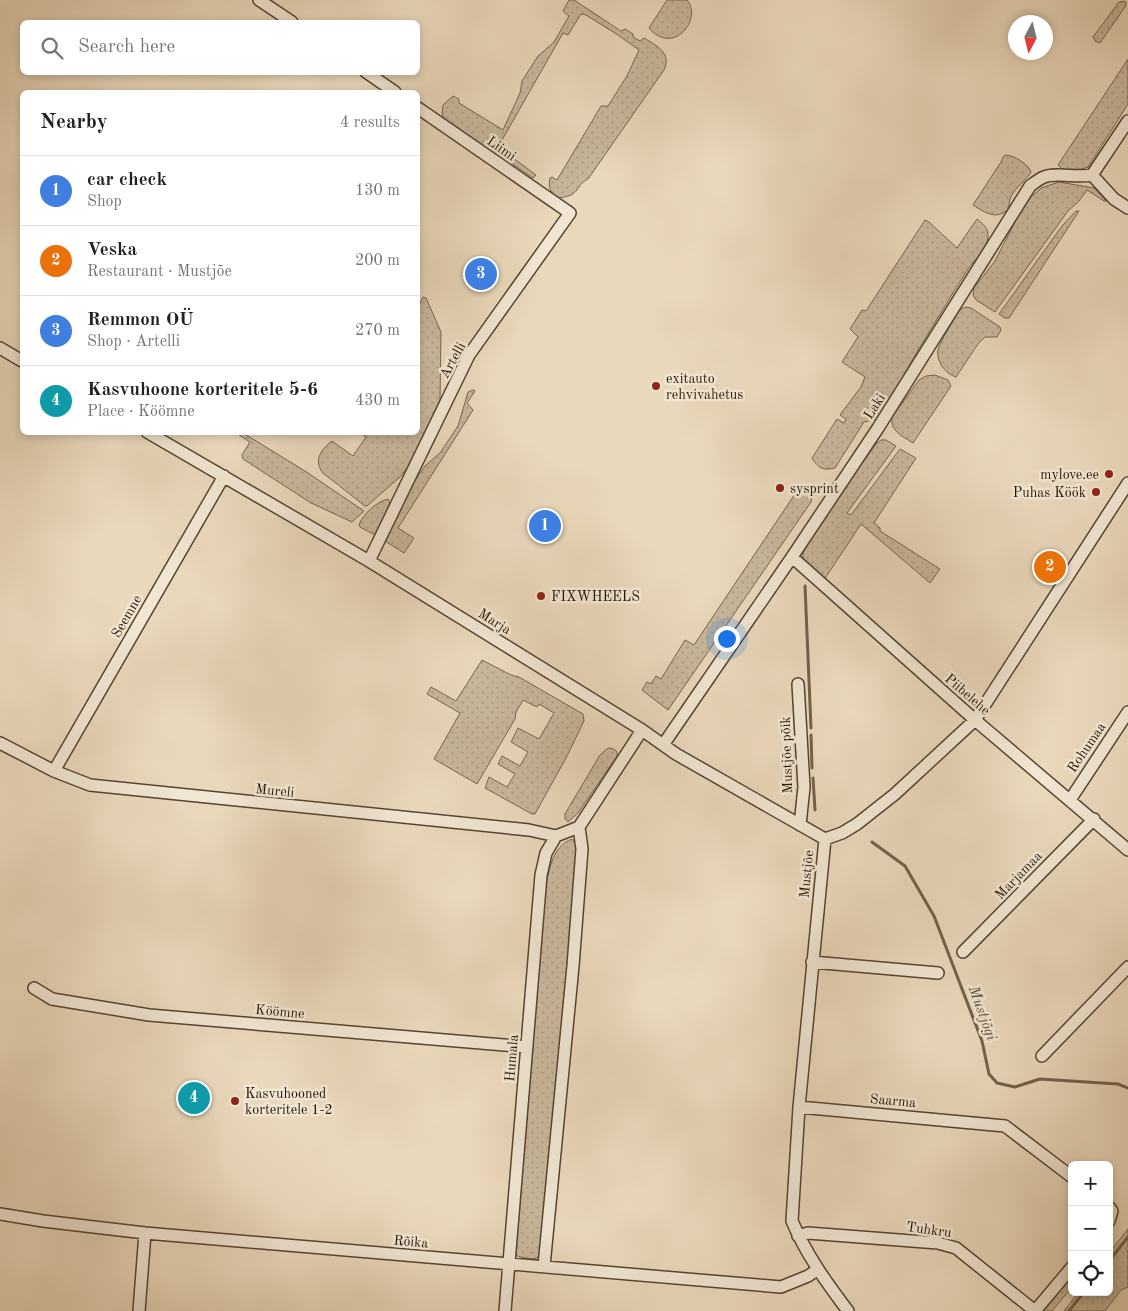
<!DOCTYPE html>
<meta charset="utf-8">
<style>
:root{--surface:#fff;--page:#f2f2f2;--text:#202124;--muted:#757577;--line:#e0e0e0;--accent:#111827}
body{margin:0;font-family:"Old Standard TT",serif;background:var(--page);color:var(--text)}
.controls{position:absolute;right:15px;bottom:15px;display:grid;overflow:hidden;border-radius:8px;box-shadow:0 2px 8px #0003}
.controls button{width:45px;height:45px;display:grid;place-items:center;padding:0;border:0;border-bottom:1px solid var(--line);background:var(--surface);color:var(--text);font:25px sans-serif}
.compass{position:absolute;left:1008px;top:15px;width:45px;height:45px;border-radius:50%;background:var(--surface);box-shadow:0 2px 8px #0003;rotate:187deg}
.you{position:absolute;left:726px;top:638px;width:18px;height:18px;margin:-12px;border:4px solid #fff;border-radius:50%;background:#1a73e8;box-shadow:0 0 0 8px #1a73e833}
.badge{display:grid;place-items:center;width:32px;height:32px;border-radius:50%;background:var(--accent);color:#fff;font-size:16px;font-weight:700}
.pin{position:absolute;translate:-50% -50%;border:2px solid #fff;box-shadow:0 1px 5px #0006}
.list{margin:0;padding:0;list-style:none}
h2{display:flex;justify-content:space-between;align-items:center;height:65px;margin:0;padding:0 20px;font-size:21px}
h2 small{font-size:16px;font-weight:400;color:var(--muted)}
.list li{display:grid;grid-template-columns:32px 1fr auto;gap:15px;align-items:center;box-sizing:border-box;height:70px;padding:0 20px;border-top:1px solid var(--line)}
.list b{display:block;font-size:19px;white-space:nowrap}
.list p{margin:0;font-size:16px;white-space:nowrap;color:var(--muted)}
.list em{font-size:16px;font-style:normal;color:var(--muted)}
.icon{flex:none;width:28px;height:28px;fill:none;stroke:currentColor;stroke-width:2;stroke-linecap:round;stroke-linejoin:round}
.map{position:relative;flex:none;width:1128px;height:1311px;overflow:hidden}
.search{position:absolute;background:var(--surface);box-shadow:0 2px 8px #0003;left:20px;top:20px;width:400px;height:55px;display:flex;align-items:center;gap:12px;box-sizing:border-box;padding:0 18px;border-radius:8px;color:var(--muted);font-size:19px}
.panel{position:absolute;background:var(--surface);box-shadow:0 2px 8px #0003;left:20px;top:90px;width:400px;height:345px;border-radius:8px}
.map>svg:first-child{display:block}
.grass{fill:url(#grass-dots);stroke:#766550}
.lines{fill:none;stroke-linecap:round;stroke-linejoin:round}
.stream{stroke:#73614c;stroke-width:3}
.street-casing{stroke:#564431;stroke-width:14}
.street{stroke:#f1e6d3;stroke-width:11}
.poi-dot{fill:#8f2418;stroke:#f1e6d3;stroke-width:2}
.labels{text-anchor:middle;stroke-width:5;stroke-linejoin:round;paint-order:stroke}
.street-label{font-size:14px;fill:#241303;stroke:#f1e6d3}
.poi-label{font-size:14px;fill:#241303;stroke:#f1e6d3;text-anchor:start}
.water-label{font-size:15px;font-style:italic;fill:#584733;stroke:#f1e6d3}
</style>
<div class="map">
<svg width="1128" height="1311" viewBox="0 0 1128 1311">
<defs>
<pattern id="grass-dots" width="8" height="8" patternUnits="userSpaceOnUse" patternTransform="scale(1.25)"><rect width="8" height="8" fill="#c8b79c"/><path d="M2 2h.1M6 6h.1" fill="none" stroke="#ac9c85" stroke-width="1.8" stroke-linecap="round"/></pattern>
</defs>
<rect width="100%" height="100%" fill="#ead8bb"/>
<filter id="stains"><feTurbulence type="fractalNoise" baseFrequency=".004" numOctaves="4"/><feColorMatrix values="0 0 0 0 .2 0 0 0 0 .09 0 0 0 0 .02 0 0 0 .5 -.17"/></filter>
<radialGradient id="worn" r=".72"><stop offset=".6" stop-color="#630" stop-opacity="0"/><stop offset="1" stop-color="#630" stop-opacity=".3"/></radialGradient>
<path class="grass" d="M 569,0 L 574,0 L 621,31 L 625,29 L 633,34 L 633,37 L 640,41 L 644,38 C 657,46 672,53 664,70 L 588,179 C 574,186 582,195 559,198 C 550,194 548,187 550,178 L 552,177 L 557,180 L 601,106 L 608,106 L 627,76 L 639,50 L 618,35 L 586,15 L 581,14 L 568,35 L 563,33 L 498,147 L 536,175 L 533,178 L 492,150 L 481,145 L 444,118 L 442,114 L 443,105 L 453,96 L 459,99 L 459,103 L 503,130 L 520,93 L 522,81 L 538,56 L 554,42 L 569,16 L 563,11 Z
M 667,0 L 687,0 C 703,18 674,57 649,28 Z
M 1124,1 L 1126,2 L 1125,7 L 1100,43 L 1095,41 L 1093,37 L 1119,2 Z
M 1128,59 L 1128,104 L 1088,167 L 1075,171 L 1062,169 L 1058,165 Z
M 1005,155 C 1014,155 1028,164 1031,172 C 1023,185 1008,191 1009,208 C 998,221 985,213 973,205 L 1001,162 L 1003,157 Z
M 1059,182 L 1094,188 L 1106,201 L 1104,201 L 1087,190 L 1079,201 L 1068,211 L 995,312 L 976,300 L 973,295 L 974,288 L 995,261 L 1017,218 L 1030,198 L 1041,188 Z
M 1076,211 L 1079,211 L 1009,318 L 1005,318 L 999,314 L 1062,226 Z
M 977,219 C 983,224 989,228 988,237 C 987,250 975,259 968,269 C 950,298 932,327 914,357 C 902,378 891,399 878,419 L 864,422 L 835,468 C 823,471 818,468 812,458 L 837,419 L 844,423 L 846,419 L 840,415 L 861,387 L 865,377 L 842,362 L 858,337 L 850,329 L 862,310 L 866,311 L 925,220 L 929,222 L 957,248 Z
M 423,297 L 426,298 L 441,332 L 440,400 L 412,461 L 401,476 L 367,506 L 365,506 L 323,473 C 313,461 321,449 332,441 L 353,456 L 366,437 L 360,433 L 418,432 L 418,307 Z
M 967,307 L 971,308 L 1000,327 L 1001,330 L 997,337 L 985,337 L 978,344 L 956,377 C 946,374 936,362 938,350 C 940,341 953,322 958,312 L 963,308 Z
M 935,375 L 948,380 L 951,386 L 913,443 C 902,436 890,431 892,417 L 919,380 L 926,376 Z
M 473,390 L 475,391 L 467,403 L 473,410 L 398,528 L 414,538 L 404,553 L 385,541 L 412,484 L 426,465 L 440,453 L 458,426 L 468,392 Z
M 236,433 L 243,433 L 305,471 L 364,511 L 352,522 L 311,503 L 243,459 L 242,455 L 250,442 Z
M 881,440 L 886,440 L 896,446 L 847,513 L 851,515 L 900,449 L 916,458 L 874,523 L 880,528 L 880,531 L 940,569 L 930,583 L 861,524 L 824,580 C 817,573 802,565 803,554 C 804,544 865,459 876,444 Z
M 801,485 L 810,490 L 812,498 L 811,502 L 668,710 L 642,690 L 647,682 L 651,684 L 656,676 L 661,679 L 685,640 L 694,645 Z
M 388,499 L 391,506 L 381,527 L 375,535 L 360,527 L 359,525 C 363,514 376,502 388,499 Z
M 482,660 L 511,675 L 519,677 L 583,714 L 584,721 L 566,758 L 535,814 L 532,814 L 485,788 L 489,777 L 507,787 L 515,774 L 498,764 L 502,756 L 520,766 L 528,752 L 511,742 L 518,728 L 539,739 L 554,713 L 539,704 L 537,707 L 523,700 L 516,712 L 515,719 L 477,784 L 434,759 L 460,713 L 427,694 L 431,687 L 456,701 Z
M 608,748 L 614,749 L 617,752 L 617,756 L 578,813 L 568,822 L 565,819 L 565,814 L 600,755 Z
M 572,839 L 578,846 L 541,1252 L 537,1258 L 530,1259 L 517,1256 L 516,1253 L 546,885 C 550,868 552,847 572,839 Z
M 1128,1229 L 1128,1246 L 1126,1249 L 1128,1251 L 1128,1287 L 1121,1290 L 1105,1311 L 1064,1311 L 1079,1292 L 1109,1292 L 1109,1253 Z
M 1072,1271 L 1072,1287 L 1052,1311 L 1040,1311 Z"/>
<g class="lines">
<path class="stream" d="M 805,586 L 811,728
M 811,735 L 812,768
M 813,778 L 815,810
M 872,842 L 905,866 L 934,916 L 982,1041 L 989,1074 L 997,1083 L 1015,1087 L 1040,1079 L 1118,1084 L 1128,1088
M 1109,1261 L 1128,1237
M 1069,1311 L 1084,1292"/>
<g class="street-casing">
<path id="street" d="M 259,0 L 292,22
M 366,72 L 395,92
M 1092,175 L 1114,199 L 1128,208
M 0,348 L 22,361
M 147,432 L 369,561 L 642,730 L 676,754 L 825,839
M 792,557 L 975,720 L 1128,850
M 369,561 L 469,355 L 570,213 L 418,108
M 798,684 L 804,787 L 800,825
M 0,743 L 54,771 L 90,785 L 529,830 L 556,836
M 663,745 L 792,557 L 878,428 L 1030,186 C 1034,183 1039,179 1044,177 C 1056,172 1077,178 1092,175 L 1128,121
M 54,771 L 224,476
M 1070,800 L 1128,712
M 825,839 L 799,1107 L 792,1221 C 806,1254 826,1282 848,1311
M 825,839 L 842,833 L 857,824 L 895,794 L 975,720 L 1128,483
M 963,952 L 1094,819
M 812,962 L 938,973
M 34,988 L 52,999 L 149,1015 L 527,1047
M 1042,1056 L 1128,967
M 799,1107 L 1005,1126 L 1072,1177
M 1109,1207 L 1112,1211 L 1109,1221
M 0,1214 L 43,1221 L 145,1233 L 781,1287 L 808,1276 L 817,1270
M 798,1236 L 808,1233 L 938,1243 L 956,1248 L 1035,1311
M 544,1266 L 573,966 L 582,849 L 579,827
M 139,1311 L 145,1233
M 505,1311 L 541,875 L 546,853 L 556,836 L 579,827 L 642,730
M 1035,1311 L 1072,1267"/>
</g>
<use href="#street" class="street"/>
</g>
<g class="poi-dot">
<circle cx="656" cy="386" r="5"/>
<circle cx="1109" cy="474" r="5"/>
<circle cx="780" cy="488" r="5"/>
<circle cx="1096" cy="492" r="5"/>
<circle cx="541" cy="596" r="5"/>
<circle cx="235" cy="1101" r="5"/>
</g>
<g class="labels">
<g class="street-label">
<text transform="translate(502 148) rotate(35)" y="5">Liimi</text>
<text transform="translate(452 360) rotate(-61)" y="5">Artelli</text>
<text transform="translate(874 406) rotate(-57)" y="5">Laki</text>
<text transform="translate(126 616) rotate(-60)" y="5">Seemne</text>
<text transform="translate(495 621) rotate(32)" y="5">Marja</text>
<text transform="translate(968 694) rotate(41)" y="5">Piibelehe</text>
<text transform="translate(1086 747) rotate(-56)" y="5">Rohumaa</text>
<text transform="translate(786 755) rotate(-92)" y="5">Mustjõe põik</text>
<text transform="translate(275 790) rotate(6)" y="5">Mureli</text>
<text transform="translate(806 874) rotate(-84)" y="5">Mustjõe</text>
<text transform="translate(1018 875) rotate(-46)" y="5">Marjamaa</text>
<text transform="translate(280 1011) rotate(5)" y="5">Köömne</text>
<text transform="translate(511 1058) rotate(-85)" y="5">Humala</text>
<text transform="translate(893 1100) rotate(5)" y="5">Saarma</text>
<text transform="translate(929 1229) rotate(8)" y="5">Tuhkru</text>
<text transform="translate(411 1241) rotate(5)" y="5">Rõika</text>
</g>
<g class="poi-label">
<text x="666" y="383">exitauto<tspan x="666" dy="16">rehvivahetus</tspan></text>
<text x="1099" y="479" text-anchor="end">mylove.ee</text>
<text x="790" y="493">sysprint</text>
<text x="1086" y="497" text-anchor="end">Puhas Köök</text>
<text x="551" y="601">FIXWHEELS</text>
<text x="245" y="1098">Kasvuhooned<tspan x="245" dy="16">korteritele 1-2</tspan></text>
</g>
<g class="water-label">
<text transform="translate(983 1013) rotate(70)" y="5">Mustjõgi</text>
</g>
</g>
<rect width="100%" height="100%" filter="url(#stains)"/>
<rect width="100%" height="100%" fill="url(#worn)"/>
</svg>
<div class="controls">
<button>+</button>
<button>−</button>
<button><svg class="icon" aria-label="locate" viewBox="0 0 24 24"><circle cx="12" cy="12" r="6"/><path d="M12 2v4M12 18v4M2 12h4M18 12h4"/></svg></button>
</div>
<svg class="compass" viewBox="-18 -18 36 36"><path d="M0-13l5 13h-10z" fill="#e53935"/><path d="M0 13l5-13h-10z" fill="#757577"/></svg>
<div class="you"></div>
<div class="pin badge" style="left:545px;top:526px;background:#3f7fe0">1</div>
<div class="pin badge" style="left:1050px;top:567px;background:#e8710a">2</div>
<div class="pin badge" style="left:481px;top:274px;background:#3f7fe0">3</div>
<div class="pin badge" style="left:194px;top:1098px;background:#0f9aa8">4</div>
<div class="search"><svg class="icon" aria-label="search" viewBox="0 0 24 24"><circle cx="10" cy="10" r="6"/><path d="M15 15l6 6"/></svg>Search here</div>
<section class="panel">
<h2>Nearby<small>4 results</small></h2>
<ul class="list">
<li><span class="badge" style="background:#3f7fe0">1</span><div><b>car check</b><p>Shop</p></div><em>130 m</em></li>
<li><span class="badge" style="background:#e8710a">2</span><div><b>Veska</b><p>Restaurant · Mustjõe</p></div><em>200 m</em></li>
<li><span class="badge" style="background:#3f7fe0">3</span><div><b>Remmon OÜ</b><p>Shop · Artelli</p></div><em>270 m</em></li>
<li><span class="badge" style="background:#0f9aa8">4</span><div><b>Kasvuhoone korteritele 5-6</b><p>Place · Köömne</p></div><em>430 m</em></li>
</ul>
</section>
</div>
